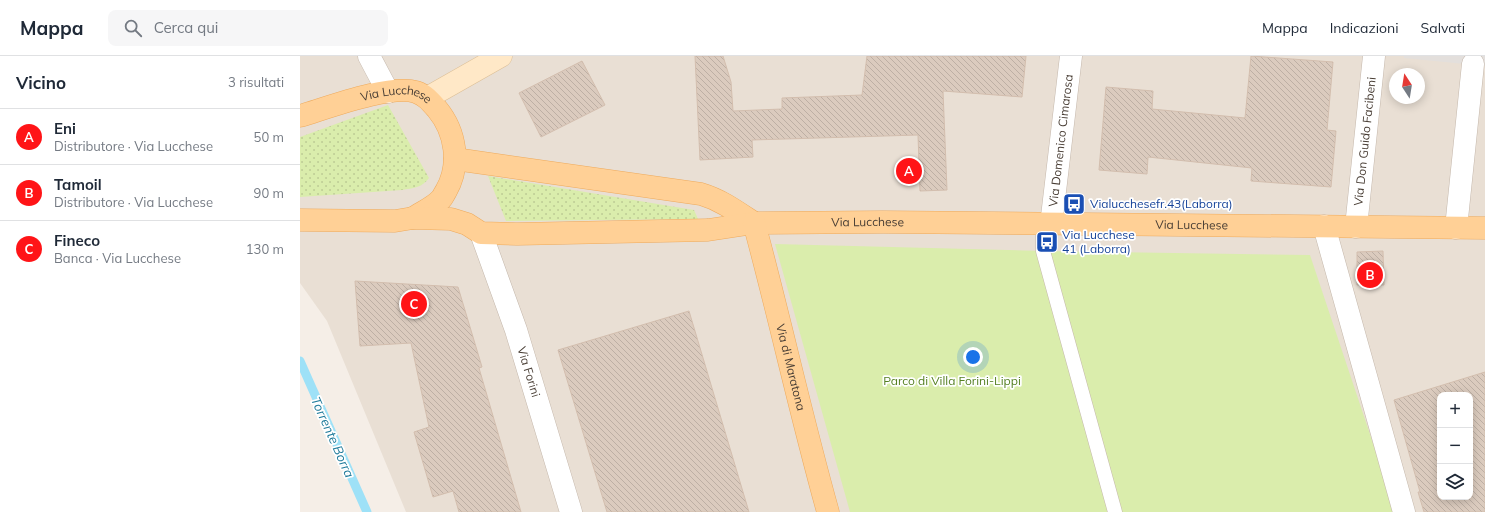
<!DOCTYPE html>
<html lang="it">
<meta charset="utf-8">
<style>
:root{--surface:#fff;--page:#f6f6f7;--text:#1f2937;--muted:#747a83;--line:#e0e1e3;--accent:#ff1417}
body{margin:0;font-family:Mulish,sans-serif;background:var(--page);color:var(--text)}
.controls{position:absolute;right:12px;bottom:12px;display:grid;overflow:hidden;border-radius:8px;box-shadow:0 2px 10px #0003}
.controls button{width:36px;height:36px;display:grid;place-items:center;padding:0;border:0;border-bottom:1px solid var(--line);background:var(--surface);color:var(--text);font:20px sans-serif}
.compass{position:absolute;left:1089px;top:12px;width:36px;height:36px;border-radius:50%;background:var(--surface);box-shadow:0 2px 10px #0003;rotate:348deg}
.you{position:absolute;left:673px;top:301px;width:14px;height:14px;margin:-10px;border:3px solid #fff;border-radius:50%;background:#1a73e8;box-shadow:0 0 0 6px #1a73e833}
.badge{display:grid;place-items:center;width:26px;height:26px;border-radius:50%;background:var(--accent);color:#fff;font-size:13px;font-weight:700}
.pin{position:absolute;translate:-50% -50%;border:2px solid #fff;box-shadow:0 1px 4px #0006}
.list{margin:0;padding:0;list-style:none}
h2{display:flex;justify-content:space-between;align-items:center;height:52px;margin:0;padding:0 16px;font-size:17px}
h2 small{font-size:13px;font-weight:400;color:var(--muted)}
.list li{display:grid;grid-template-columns:26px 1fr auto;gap:12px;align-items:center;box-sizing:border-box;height:56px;padding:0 16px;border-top:1px solid var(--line)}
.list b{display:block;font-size:15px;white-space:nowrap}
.list p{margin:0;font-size:13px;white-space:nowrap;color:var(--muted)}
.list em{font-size:13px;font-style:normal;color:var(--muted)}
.icon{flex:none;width:22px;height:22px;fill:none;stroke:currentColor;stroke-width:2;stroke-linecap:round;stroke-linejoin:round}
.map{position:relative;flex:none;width:1185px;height:456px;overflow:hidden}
header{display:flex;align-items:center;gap:24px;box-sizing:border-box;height:56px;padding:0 20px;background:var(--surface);border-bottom:1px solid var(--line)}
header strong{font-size:19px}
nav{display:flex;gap:22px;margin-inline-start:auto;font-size:14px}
.search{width:280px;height:36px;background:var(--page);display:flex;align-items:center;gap:10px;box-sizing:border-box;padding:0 14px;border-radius:8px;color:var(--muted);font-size:15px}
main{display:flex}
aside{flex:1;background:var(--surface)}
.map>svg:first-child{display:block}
.residential{fill:#e9dfd4;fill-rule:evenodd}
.grass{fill:url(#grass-dots)}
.park{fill:#daedac}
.parking{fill:#e3dfdc}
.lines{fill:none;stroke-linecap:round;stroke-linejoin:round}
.stream{stroke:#9ee1f7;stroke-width:9}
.building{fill:url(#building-back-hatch);stroke:#d3beae;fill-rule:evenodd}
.service-casing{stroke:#c4b7ab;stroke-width:15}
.minor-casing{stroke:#c4b7ab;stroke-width:23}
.secondary-casing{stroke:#dcbe95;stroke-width:23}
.primary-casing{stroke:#eeaa5c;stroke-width:23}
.service{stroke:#fff;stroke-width:14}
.minor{stroke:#fff;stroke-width:22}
.secondary{stroke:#ffe8c7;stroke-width:22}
.primary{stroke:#ffd096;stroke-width:22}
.labels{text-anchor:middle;stroke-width:3.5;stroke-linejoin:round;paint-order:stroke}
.street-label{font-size:12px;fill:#493e35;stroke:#fff}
.transit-label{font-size:12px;fill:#164399;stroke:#fff;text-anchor:start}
.park-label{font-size:12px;fill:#558023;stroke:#fff}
.water-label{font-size:13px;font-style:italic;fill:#207b9b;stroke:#fff}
</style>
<header>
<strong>Mappa</strong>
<div class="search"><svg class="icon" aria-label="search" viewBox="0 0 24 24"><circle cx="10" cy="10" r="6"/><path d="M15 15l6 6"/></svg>Cerca qui</div>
<nav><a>Mappa</a><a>Indicazioni</a><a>Salvati</a></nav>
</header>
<main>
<aside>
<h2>Vicino<small>3 risultati</small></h2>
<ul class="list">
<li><span class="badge">A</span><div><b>Eni</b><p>Distributore · Via Lucchese</p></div><em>50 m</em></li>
<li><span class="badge">B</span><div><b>Tamoil</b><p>Distributore · Via Lucchese</p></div><em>90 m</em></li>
<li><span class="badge">C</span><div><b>Fineco</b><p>Banca · Via Lucchese</p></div><em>130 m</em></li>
</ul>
</aside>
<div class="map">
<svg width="1185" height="456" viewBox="0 0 1185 456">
<defs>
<pattern id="grass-dots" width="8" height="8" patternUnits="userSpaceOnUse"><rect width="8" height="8" fill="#daedac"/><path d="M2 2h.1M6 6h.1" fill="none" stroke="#bdcc95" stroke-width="1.8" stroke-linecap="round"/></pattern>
<pattern id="building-back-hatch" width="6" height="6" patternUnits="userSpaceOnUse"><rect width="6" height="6" fill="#dbcbbe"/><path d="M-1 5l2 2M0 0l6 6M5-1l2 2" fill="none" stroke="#bdafa4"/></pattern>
</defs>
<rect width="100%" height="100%" fill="#f5eee7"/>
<path class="residential" d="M 0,0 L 1185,0 L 1185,456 L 106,456 L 27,265 L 0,227 ZM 1095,18 L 1119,18 L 1119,42 L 1095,42 ZM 1140,339 L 1170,339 L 1170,441 L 1140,441 Z"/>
<path class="grass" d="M 88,49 L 129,122 C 122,132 113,132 102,134 L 0,141 L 0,81 Z
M 188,120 L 394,154 L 398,163 L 206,165 Z"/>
<path class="park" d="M 475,188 L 743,195 L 1010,199 L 1096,456 L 550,456 Z"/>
<path class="parking" d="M 1104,0 L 1185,0 L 1185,10 L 1104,2 Z"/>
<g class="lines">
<path class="stream" d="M 0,305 L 67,456"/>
</g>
<path class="building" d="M 395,0 L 423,0 L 431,26 L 433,55 L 482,53 L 482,42 L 562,39 L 567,0 L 726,0 L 722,41 L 643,35 L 647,134 L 620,135 L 618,79 L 452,84 L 453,101 L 400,104 Z
M 951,0 L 1033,6 L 1027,74 L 1036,75 L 1031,131 L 951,125 L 952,112 L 848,101 L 847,118 L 799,114 L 806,31 L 853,35 L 852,53 L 945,62 Z
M 282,5 L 305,49 L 241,81 L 219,37 Z
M 1083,195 L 1084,229 L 1057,229 L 1057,196 Z
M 55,225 L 158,231 L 182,311 L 179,312 L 221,456 L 159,456 L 153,435 L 133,441 L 114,376 L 129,371 L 111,287 L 60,290 Z
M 389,255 L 449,456 L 307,456 L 258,294 Z
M 1185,316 L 1185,456 L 1124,456 L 1118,436 L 1120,436 L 1094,344 ZM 1140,339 L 1170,339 L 1170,441 L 1140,441 Z"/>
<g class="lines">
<g class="service-casing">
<path id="service" d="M 743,168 L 743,195 L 815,456"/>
</g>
<g class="minor-casing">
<g id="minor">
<path d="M 69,0 L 88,36"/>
<path id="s1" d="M 751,169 L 771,0"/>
<path d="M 1024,170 L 1104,456"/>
<path id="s2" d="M 1056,171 L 1074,0"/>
<path d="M 1156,172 L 1173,8"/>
<path id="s3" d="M 181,177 L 216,274 L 271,456"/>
</g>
</g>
<g class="secondary-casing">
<path id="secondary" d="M 127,42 L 201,0"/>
</g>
<g class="primary-casing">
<g id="primary">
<path id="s4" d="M 0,60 C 27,52 90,28 116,36 C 125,39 130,45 137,53 C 156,76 161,109 146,135 C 144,138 143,141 141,143 C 134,151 122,156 113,162"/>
<path d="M 155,103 L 401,138 C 421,144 436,155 454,167"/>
<path id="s5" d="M 0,164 L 95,165 L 113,162 L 151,163 L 167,168 L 181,177 L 217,178 L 408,174 L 454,167 L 583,166 L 1185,172"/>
<path id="s6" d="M 454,167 C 480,263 501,360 528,456"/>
</g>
</g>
<use href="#service" class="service"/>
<use href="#minor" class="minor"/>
<use href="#secondary" class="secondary"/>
<use href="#primary" class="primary"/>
</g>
<defs>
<g id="bus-square" transform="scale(1.15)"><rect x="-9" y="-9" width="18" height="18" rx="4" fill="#1a4fb4" stroke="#fff"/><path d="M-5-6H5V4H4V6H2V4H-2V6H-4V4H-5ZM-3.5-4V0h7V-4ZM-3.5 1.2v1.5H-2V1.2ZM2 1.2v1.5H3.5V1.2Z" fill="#fff"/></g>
</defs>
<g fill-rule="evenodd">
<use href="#bus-square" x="774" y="148"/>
<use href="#bus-square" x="747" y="186"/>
</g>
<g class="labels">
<g class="street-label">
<text dy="4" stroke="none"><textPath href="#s4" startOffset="100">Via Lucchese</textPath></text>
<text dy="4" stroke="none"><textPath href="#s1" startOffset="85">Via Domenico Cimarosa</textPath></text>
<text dy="4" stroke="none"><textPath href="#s2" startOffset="86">Via Don Guido Facibeni</textPath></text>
<text dy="4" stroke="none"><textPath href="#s5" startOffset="572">Via Lucchese</textPath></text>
<text dy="4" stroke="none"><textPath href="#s5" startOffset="896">Via Lucchese</textPath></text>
<text dy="4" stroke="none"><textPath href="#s6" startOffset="149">Via di Maratona</textPath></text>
<text dy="4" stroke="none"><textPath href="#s3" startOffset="147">Via Forini</textPath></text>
</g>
<g class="transit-label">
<text x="790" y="152">Vialucchesefr.43(Laborra)</text>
<text x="762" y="183">Via Lucchese<tspan x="762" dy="14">41 (Laborra)</tspan></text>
</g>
<g class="park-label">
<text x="652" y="329">Parco di Villa Forini-Lippi</text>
</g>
<g class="water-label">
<text transform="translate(33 381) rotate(66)" y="5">Torrente Borra</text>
</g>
</g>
</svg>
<div class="controls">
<button>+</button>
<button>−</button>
<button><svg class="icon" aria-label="layers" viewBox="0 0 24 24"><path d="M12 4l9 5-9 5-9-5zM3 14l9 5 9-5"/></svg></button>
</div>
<svg class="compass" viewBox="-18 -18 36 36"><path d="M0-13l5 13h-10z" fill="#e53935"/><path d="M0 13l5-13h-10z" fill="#747a83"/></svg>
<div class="you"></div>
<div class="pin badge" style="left:609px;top:115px">A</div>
<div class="pin badge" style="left:1070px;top:219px">B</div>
<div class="pin badge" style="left:114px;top:248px">C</div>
</div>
</main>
